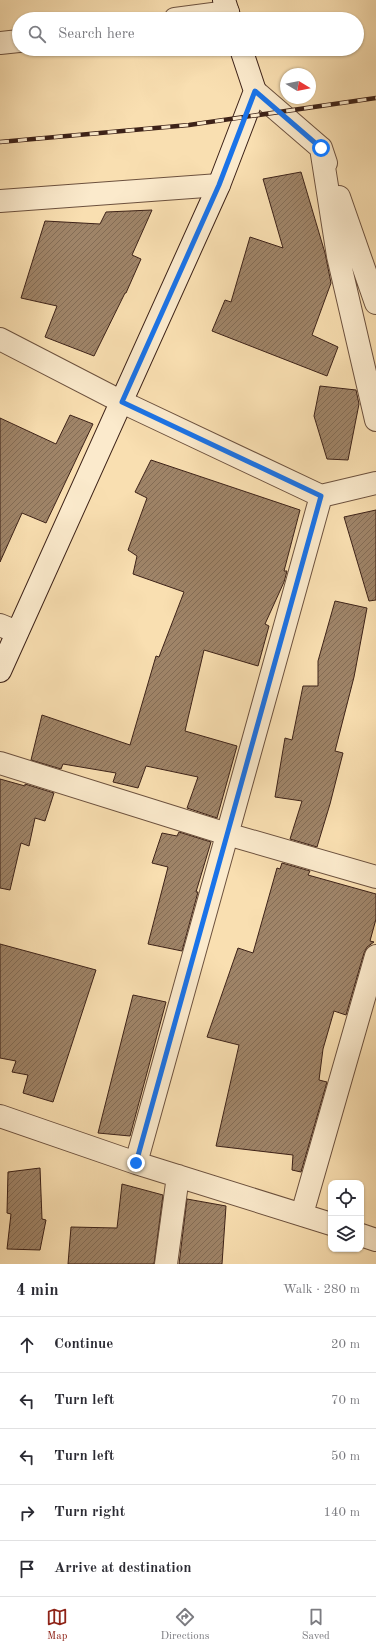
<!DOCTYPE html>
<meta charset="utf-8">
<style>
:root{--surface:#fff;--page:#f7f7f7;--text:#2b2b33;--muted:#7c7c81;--line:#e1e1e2;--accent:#8f2418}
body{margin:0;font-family:"Old Standard TT",serif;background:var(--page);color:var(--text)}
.controls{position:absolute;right:12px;bottom:12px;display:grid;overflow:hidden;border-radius:8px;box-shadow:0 1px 3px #0004}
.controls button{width:36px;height:36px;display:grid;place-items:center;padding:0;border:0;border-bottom:1px solid var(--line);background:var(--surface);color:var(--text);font:20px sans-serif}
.compass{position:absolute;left:280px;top:68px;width:36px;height:36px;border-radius:50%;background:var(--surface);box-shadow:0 1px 3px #0004;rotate:100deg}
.stop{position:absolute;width:12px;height:12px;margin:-9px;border:3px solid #1a73e8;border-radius:50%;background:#fff}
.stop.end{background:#1a73e8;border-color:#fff;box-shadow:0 1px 4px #0008}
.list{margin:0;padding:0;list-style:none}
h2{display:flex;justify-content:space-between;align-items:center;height:52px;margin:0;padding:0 16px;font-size:17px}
h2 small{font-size:13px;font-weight:400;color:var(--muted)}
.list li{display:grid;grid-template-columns:26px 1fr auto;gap:12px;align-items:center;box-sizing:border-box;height:56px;padding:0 16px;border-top:1px solid var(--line)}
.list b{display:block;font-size:15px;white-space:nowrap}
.list em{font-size:13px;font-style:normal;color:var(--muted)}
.icon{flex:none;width:22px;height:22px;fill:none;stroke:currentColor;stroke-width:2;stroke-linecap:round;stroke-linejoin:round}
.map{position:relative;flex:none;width:376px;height:1264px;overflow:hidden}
.search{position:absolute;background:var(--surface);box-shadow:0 1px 3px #0004;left:12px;right:12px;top:12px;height:44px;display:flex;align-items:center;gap:10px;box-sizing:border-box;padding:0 14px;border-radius:22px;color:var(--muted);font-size:15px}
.sheet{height:332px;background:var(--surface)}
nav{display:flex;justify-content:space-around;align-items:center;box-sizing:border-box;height:56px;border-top:1px solid var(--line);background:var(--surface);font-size:11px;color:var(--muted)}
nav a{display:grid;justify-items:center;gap:2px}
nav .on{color:var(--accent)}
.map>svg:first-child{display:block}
.building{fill:url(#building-hatch);stroke:#3d2218}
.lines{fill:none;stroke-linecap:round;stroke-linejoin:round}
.street-casing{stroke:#6c513e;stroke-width:24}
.secondary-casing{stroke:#3d2218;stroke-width:24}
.street{stroke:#fbeacc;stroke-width:22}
.secondary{stroke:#fbeacc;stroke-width:22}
.rail-casing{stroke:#3d2218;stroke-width:4.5}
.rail{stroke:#fbeacc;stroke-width:3;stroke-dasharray:9;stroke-linecap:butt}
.route{stroke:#1a73e8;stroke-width:5}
</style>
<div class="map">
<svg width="376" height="1264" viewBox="0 0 376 1264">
<defs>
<pattern id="building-hatch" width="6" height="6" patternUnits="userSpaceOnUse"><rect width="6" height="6" fill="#9f8468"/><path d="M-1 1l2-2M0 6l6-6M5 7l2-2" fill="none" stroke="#836c55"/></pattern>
</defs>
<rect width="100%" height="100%" fill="#f9dfb1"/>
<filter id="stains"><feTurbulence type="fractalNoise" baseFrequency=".005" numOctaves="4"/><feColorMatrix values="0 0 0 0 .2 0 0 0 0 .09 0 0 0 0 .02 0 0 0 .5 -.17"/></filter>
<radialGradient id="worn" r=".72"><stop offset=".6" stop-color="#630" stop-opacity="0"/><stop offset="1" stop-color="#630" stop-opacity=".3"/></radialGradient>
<path class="building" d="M 301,172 L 325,253 L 331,283 L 312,335 L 338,347 L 327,376 L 212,331 L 225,300 L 231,302 L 250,237 L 283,248 L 263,179 Z
M 152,210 L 132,255 L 141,259 L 126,293 L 125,293 L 94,356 L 45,337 L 57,306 L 21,298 L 45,221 L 100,224 L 106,212 Z
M 320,386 L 356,390 L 359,404 L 348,460 L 327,459 L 314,416 Z
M 70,415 L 93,424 L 46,523 L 22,513 L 0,562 L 0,418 L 56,444 Z
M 151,460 L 300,510 L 284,571 L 287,571 L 284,582 L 265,624 L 269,626 L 258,666 L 204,650 L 185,731 L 237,746 L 217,818 L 187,808 L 198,777 L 146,766 L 138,788 L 113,782 L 116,773 L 63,764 L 61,769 L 31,760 L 42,715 L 130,745 L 156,656 L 159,657 L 184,592 L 133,574 L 137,556 L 128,550 L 147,498 L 135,492 Z
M 376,510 L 376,600 L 369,601 L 344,517 Z
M 335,601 L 367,608 L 354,677 L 335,751 L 343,753 L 330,804 L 317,847 L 290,839 L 302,801 L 275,797 L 285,738 L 292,740 L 303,686 L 318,686 L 318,661 Z
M 0,779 L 25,786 L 25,784 L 54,793 L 45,821 L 35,818 L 29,846 L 21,843 L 10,890 L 0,888 Z
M 179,832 L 211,842 L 196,892 L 198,892 L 182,951 L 148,944 L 168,867 L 152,863 L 162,833 L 177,836 Z
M 282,863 L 310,871 L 308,875 L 376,894 L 376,919 L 370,941 L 374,942 L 367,947 L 364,953 L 346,1015 L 334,1011 L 323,1049 L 319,1080 L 327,1082 L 301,1172 L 292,1170 L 293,1155 L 216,1146 L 239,1045 L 207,1037 L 238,948 L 253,953 L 277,868 L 280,869 Z
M 0,944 L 96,970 L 53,1102 L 23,1093 L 28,1075 L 12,1072 L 16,1061 L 0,1058 Z
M 133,995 L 166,1002 L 130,1136 L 98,1133 Z
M 40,1168 L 42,1219 L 46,1220 L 40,1250 L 7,1249 L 11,1214 L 7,1213 L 8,1172 Z
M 122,1184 L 163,1195 L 154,1264 L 68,1264 L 71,1227 L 117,1228 Z
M 187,1199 L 226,1206 L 222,1264 L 179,1264 Z"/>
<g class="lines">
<g class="street-casing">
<path id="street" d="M 175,19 L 228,12
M 0,43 L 19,41
M 255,91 L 321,148 L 326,163
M 321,148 L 338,256 L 376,420
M 339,197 L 376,303
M 0,201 L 219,185
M 0,339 L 122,402 L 321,496 L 376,483
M 0,625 L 17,632
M 0,763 L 227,834 L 376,877
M 0,1116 L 136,1163 L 331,1224
M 136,1163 L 321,496
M 302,1214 L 376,956
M 361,1235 L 376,1240
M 166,1264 L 178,1176"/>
</g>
<g class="secondary-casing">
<path id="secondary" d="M 224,0 L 230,19
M 0,671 L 219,185 L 255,91 L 241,49"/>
</g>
<use href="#street" class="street"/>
<use href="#secondary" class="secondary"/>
<g class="rail-casing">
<path id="rail" d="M 0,142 L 189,125 L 376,98"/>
</g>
<use href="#rail" class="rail"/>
</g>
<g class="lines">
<path class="route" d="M 136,1163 L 321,496 L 122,402 L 219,185 L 255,91 L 321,148"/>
</g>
<rect width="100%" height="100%" filter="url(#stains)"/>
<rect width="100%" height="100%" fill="url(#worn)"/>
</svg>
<div class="controls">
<button><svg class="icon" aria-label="locate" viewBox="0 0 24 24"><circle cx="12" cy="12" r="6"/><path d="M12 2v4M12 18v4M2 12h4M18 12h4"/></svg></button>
<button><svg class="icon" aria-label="layers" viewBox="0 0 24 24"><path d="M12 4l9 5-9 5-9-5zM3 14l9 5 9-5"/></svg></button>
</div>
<svg class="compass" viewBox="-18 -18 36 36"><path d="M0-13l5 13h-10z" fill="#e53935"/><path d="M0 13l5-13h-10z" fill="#7c7c81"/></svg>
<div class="stop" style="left:321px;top:148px"></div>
<div class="stop end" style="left:136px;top:1163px"></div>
<div class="search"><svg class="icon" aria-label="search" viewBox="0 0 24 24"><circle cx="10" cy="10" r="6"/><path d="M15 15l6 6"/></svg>Search here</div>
</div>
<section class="sheet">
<h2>4 min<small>Walk · 280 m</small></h2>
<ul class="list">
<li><svg class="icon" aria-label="ahead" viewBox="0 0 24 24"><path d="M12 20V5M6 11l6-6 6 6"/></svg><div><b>Continue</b></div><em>20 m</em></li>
<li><svg class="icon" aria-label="left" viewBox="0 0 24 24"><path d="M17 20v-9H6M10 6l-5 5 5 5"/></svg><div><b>Turn left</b></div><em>70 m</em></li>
<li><svg class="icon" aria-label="left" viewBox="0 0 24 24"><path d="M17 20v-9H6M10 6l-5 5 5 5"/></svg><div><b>Turn left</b></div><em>50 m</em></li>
<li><svg class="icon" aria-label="right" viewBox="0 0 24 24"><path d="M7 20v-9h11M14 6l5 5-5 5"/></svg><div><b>Turn right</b></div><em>140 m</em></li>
<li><svg class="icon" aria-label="arrive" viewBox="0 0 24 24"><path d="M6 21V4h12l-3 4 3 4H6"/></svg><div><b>Arrive at destination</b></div></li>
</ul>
</section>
<nav>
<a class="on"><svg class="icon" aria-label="map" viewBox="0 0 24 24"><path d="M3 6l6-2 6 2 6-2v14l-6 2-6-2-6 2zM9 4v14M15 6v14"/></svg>Map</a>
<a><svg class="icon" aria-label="directions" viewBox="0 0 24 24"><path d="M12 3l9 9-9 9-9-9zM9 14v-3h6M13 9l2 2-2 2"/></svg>Directions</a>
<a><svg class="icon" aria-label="saved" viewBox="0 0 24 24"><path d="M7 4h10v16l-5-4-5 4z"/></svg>Saved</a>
</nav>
